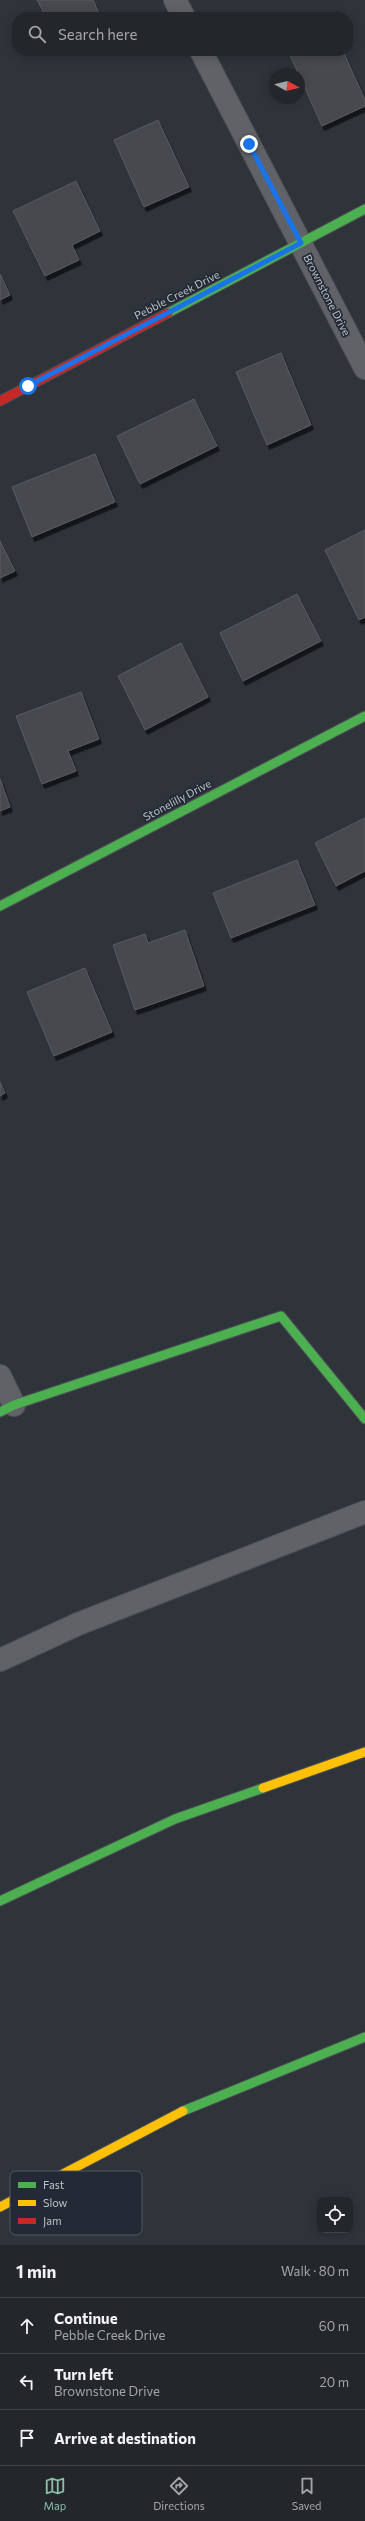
<!DOCTYPE html>
<meta charset="utf-8">
<style>
:root{--surface:#23272c;--page:#2b2f34;--text:#f1f3f6;--muted:#a3a5a9;--line:#404448;--accent:#8abfa5}
body{margin:0;font-family:Commissioner,sans-serif;background:var(--page);color:var(--text)}
.controls{position:absolute;right:12px;bottom:12px;display:grid;overflow:hidden;border-radius:8px;box-shadow:0 2px 10px #0003}
.controls button{width:36px;height:36px;display:grid;place-items:center;padding:0;border:0;border-bottom:1px solid var(--line);background:var(--surface);color:var(--text);font:20px sans-serif}
.compass{position:absolute;left:269px;top:68px;width:36px;height:36px;border-radius:50%;background:var(--surface);box-shadow:0 2px 10px #0003;rotate:98deg}
.stop{position:absolute;width:12px;height:12px;margin:-9px;border:3px solid #1a73e8;border-radius:50%;background:#fff}
.stop.end{background:#1a73e8;border-color:#fff;box-shadow:0 1px 4px #0008}
.list{margin:0;padding:0;list-style:none}
h2{display:flex;justify-content:space-between;align-items:center;height:52px;margin:0;padding:0 16px;font-size:17px}
h2 small{font-size:13px;font-weight:400;color:var(--muted)}
.list li{display:grid;grid-template-columns:26px 1fr auto;gap:12px;align-items:center;box-sizing:border-box;height:56px;padding:0 16px;border-top:1px solid var(--line)}
.list b{display:block;font-size:15px;white-space:nowrap}
.list p{margin:0;font-size:13px;white-space:nowrap;color:var(--muted)}
.list em{font-size:13px;font-style:normal;color:var(--muted)}
.icon{flex:none;width:22px;height:22px;fill:none;stroke:currentColor;stroke-width:2;stroke-linecap:round;stroke-linejoin:round}
.map{position:relative;flex:none;width:365px;height:2245px;overflow:hidden}
.search{position:absolute;background:var(--surface);box-shadow:0 2px 10px #0003;left:12px;right:12px;top:12px;height:44px;display:flex;align-items:center;gap:10px;box-sizing:border-box;padding:0 14px;border-radius:16px;color:var(--muted);font-size:15px}
.sheet{height:220px;background:var(--surface)}
nav{display:flex;justify-content:space-around;align-items:center;box-sizing:border-box;height:56px;border-top:1px solid var(--line);background:var(--surface);font-size:11px;color:var(--muted)}
nav a{display:grid;justify-items:center;gap:2px}
nav .on{color:var(--accent)}
.map>svg:first-child{display:block}
.building{fill:#464a50;stroke:#585b62;filter:url(#shadow)}
.lines{fill:none;stroke-linecap:round;stroke-linejoin:round}
.street-casing{stroke:#4d5055;stroke-width:24}
.fast-casing{stroke:#4d5055;stroke-width:11}
.slow-casing{stroke:#4d5055;stroke-width:11}
.jam-casing{stroke:#4d5055;stroke-width:11}
.street{stroke:#606268;stroke-width:22}
.fast{stroke:#4caf50;stroke-width:9}
.slow{stroke:#ffc107;stroke-width:9}
.jam{stroke:#c62828;stroke-width:9}
.route{stroke:#1a73e8;stroke-width:5}
.labels{text-anchor:middle;stroke-width:3.5;stroke-linejoin:round;paint-order:stroke}
.street-label{font-size:11px;fill:#bbc0ca;stroke:#232a35}
.key{fill:#232a35;stroke:#515762;stroke-width:1}
.key-label{font-size:11px;fill:#bbc0ca}
</style>
<div class="map">
<svg width="365" height="2245" viewBox="0 0 365 2245">
<defs>
<filter id="shadow"><feDropShadow dx="2.5" dy="4.5" stdDeviation="0" flood-color="#0009"/></filter>
</defs>
<rect width="100%" height="100%" fill="#2f343b"/>
<path class="building" d="M 37,0 L 93,0 L 99,13 L 91,17 L 46,17 Z
M 299,51 L 343,51 L 365,100 L 365,106 L 322,126 L 290,55 Z
M 158,120 L 189,187 L 144,207 L 114,140 Z
M 76,181 L 100,231 L 72,245 L 79,260 L 45,276 L 13,211 Z
M 0,274 L 10,295 L 0,300 Z
M 281,353 L 311,425 L 267,445 L 236,372 Z
M 194,399 L 217,446 L 140,484 L 117,436 Z
M 95,454 L 115,502 L 32,537 L 12,487 Z
M 365,530 L 365,617 L 359,620 L 325,550 Z
M 0,541 L 15,571 L 0,578 Z
M 297,594 L 321,641 L 243,681 L 220,633 Z
M 181,643 L 208,697 L 145,730 L 118,676 Z
M 81,692 L 99,739 L 68,751 L 76,771 L 42,784 L 16,716 Z
M 0,779 L 10,807 L 0,811 Z
M 365,818 L 365,871 L 336,886 L 315,843 Z
M 297,860 L 315,905 L 231,938 L 213,893 Z
M 185,930 L 204,986 L 135,1010 L 113,945 L 145,934 L 148,943 Z
M 85,968 L 112,1032 L 54,1056 L 27,992 Z
M 0,1082 L 5,1093 L 0,1096 Z"/>
<g class="lines">
<g class="street-casing">
<path id="street" d="M 175,0 L 184,17
M 201,51 L 365,368
M 0,1376 L 14,1405
M 0,1660 L 78,1624 L 365,1512"/>
</g>
<g class="fast-casing">
<path id="fast" d="M 168,313 L 365,209
M 0,906 L 365,716
M 0,1412 L 14,1405 L 281,1316 L 365,1419
M 0,1901 L 175,1819 L 263,1788
M 183,2111 L 365,2037"/>
</g>
<g class="slow-casing">
<path id="slow" d="M 263,1788 L 365,1752
M 0,2207 L 183,2111"/>
</g>
<g class="jam-casing">
<path id="jam" d="M 0,401 L 168,313"/>
</g>
<use href="#street" class="street"/>
<use href="#fast" class="fast"/>
<use href="#slow" class="slow"/>
<use href="#jam" class="jam"/>
</g>
<g class="lines">
<path class="route" d="M 28,386 L 301,243 L 249,144"/>
</g>
<g class="labels">
<g class="street-label">
<text transform="translate(177 295) rotate(-27)" y="4">Pebble Creek Drive</text>
<text transform="translate(327 295) rotate(63)" y="4">Brownstone Drive</text>
<text transform="translate(177 800) rotate(-28)" y="4">Stonelilly Drive</text>
</g>
</g>
<rect x="10" y="2171" width="132" height="64" rx="6" class="key"/>
<rect x="18" y="2182" width="18" height="6" fill="#4caf50"/>
<rect x="18" y="2200" width="18" height="6" fill="#ffc107"/>
<rect x="18" y="2218" width="18" height="6" fill="#c62828"/>
<g class="key-label">
<text x="43" y="2189">Fast</text>
<text x="43" y="2207">Slow</text>
<text x="43" y="2225">Jam</text>
</g>
</svg>
<div class="controls">
<button><svg class="icon" aria-label="locate" viewBox="0 0 24 24"><circle cx="12" cy="12" r="6"/><path d="M12 2v4M12 18v4M2 12h4M18 12h4"/></svg></button>
</div>
<svg class="compass" viewBox="-18 -18 36 36"><path d="M0-13l5 13h-10z" fill="#e53935"/><path d="M0 13l5-13h-10z" fill="#a3a5a9"/></svg>
<div class="stop" style="left:28px;top:386px"></div>
<div class="stop end" style="left:249px;top:144px"></div>
<div class="search"><svg class="icon" aria-label="search" viewBox="0 0 24 24"><circle cx="10" cy="10" r="6"/><path d="M15 15l6 6"/></svg>Search here</div>
</div>
<section class="sheet">
<h2>1 min<small>Walk · 80 m</small></h2>
<ul class="list">
<li><svg class="icon" aria-label="ahead" viewBox="0 0 24 24"><path d="M12 20V5M6 11l6-6 6 6"/></svg><div><b>Continue</b><p>Pebble Creek Drive</p></div><em>60 m</em></li>
<li><svg class="icon" aria-label="left" viewBox="0 0 24 24"><path d="M17 20v-9H6M10 6l-5 5 5 5"/></svg><div><b>Turn left</b><p>Brownstone Drive</p></div><em>20 m</em></li>
<li><svg class="icon" aria-label="arrive" viewBox="0 0 24 24"><path d="M6 21V4h12l-3 4 3 4H6"/></svg><div><b>Arrive at destination</b></div></li>
</ul>
</section>
<nav>
<a class="on"><svg class="icon" aria-label="map" viewBox="0 0 24 24"><path d="M3 6l6-2 6 2 6-2v14l-6 2-6-2-6 2zM9 4v14M15 6v14"/></svg>Map</a>
<a><svg class="icon" aria-label="directions" viewBox="0 0 24 24"><path d="M12 3l9 9-9 9-9-9zM9 14v-3h6M13 9l2 2-2 2"/></svg>Directions</a>
<a><svg class="icon" aria-label="saved" viewBox="0 0 24 24"><path d="M7 4h10v16l-5-4-5 4z"/></svg>Saved</a>
</nav>
